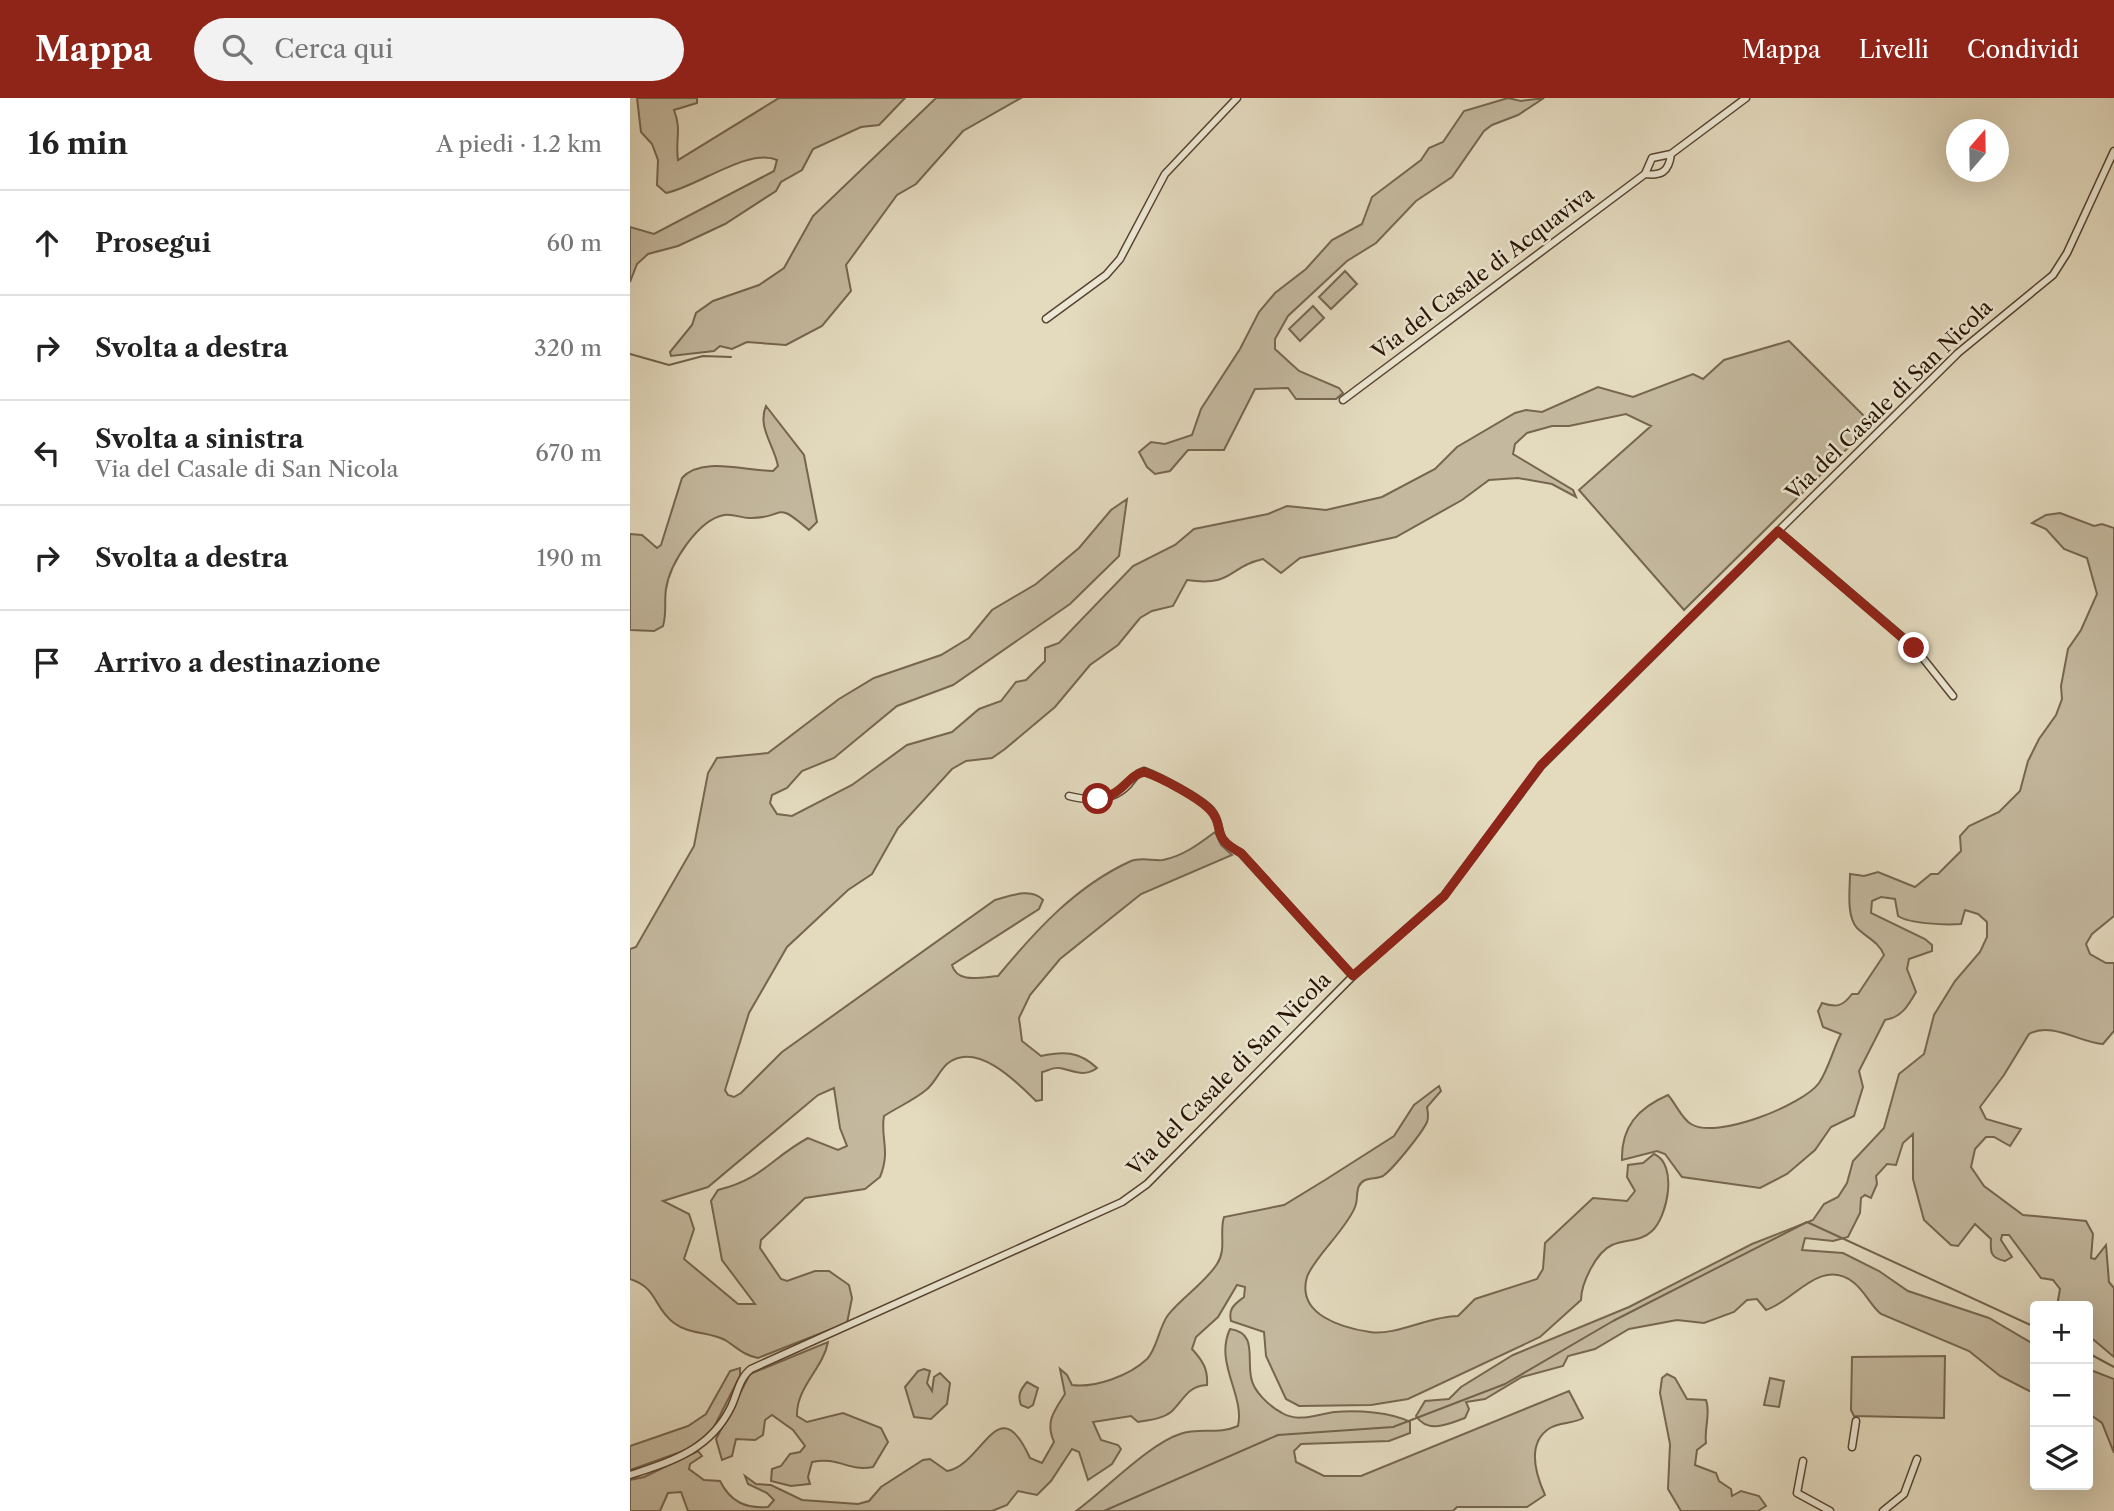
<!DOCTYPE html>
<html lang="it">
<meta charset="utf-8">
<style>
:root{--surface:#fff;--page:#f2f2f2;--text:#222;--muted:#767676;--line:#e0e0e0;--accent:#8f2418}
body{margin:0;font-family:"Libre Caslon Text",serif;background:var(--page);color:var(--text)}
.controls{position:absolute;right:21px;bottom:21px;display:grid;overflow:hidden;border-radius:7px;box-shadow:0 7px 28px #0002}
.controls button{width:63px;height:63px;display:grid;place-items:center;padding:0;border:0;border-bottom:2px solid var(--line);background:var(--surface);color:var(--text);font:35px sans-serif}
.compass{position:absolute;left:1316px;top:21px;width:63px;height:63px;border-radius:50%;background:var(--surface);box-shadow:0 7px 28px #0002;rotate:20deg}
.stop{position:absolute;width:21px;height:21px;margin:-16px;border:5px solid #8f2418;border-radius:50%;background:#fff}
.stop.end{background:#8f2418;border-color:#fff;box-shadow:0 2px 7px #0008}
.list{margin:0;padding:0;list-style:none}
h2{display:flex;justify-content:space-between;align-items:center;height:91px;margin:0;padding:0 28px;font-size:30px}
h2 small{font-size:23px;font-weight:400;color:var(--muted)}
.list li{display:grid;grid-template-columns:46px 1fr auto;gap:21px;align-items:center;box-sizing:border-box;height:105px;padding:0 28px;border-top:2px solid var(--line)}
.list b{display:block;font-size:26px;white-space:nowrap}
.list p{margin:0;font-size:23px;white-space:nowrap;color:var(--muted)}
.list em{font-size:23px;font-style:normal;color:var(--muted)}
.icon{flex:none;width:38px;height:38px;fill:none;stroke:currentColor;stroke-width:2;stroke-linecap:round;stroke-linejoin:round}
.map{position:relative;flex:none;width:1484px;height:1413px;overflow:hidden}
header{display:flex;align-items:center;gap:42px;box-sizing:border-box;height:98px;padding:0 35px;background:var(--accent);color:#fff}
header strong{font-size:33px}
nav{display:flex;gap:38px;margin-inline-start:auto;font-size:24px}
.search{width:490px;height:63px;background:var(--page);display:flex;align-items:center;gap:18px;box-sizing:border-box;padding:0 24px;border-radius:38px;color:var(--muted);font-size:26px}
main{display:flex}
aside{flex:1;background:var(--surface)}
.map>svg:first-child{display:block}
.green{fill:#c4b99f;stroke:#766650;stroke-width:2;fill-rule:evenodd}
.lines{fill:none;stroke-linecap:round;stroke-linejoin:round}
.stream{stroke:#72624c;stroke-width:2}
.minor-casing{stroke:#564430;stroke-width:9}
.minor{stroke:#ede8d5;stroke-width:6}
.route{stroke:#8f2418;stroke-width:9}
.labels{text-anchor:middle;stroke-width:5;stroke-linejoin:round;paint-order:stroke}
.street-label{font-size:21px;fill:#271201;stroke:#ede8d5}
</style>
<header>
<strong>Mappa</strong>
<div class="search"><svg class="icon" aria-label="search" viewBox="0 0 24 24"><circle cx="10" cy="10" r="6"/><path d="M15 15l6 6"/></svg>Cerca qui</div>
<nav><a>Mappa</a><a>Livelli</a><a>Condividi</a></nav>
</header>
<main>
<aside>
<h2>16 min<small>A piedi · 1.2 km</small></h2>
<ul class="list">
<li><svg class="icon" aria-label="ahead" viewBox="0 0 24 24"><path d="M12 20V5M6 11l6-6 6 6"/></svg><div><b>Prosegui</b></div><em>60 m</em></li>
<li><svg class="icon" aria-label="right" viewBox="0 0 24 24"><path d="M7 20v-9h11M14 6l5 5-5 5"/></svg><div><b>Svolta a destra</b></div><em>320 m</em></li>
<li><svg class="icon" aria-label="left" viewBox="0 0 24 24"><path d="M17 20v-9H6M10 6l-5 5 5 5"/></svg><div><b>Svolta a sinistra</b><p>Via del Casale di San Nicola</p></div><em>670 m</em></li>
<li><svg class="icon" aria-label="right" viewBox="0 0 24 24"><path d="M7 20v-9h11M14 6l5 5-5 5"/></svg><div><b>Svolta a destra</b></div><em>190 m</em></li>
<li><svg class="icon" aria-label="arrive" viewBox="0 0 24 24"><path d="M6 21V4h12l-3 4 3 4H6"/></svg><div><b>Arrivo a destinazione</b></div></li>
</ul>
</aside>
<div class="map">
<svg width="1484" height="1413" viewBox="0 0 1484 1413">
<rect width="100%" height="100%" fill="#e4dbbf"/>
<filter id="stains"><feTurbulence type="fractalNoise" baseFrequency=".00286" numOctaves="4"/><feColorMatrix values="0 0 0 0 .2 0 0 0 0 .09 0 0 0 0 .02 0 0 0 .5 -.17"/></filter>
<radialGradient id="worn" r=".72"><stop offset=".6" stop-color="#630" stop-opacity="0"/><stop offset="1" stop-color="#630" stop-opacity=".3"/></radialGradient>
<path class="green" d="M 7,0 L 67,0 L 67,5 L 44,12 C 52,32 45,42 48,62 L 149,0 L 275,0 L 249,27 L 231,29 L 183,51 L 172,72 L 151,84 L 146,93 L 95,126 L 48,148 L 18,156 L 7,166 L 0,184 L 0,129 L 24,136 L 144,73 L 147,62 C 119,49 67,89 36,95 L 27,87 L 28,62 L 22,46 L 11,34 Z
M 306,0 L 391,0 L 333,33 L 286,86 L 267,97 L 216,167 L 221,193 L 192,228 L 156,247 L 117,244 L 102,251 L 90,248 L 84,253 L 41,258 L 40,254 L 62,227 L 66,215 L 83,203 L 129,187 L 154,170 L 183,118 Z
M 878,0 L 891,3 L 914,0 L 888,17 L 862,27 L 854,33 L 822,79 L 786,103 L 746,145 L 717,163 L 658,218 L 645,241 L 645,251 L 669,273 L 709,290 L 713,295 L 706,301 L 666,301 L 658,290 L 625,291 L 594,352 L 558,352 L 540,373 L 525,376 L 517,369 L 509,354 L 521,344 L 535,346 L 562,337 L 571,311 L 610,251 L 629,214 L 645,195 L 676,171 L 702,142 L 732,126 L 742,99 L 791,62 L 799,50 L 813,44 L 834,13 Z
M 715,173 L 727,186 L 701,211 L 689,199 Z
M 683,208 L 694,220 L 670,243 L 659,231 Z
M 1159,243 L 1242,326 L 1054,512 L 949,392 L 1021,328 L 996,316 L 939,328 L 922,328 L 897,335 L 885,346 L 883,356 L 943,392 L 946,399 L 922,386 L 888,380 L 859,382 L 832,402 L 766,439 L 670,460 L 651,475 L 633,461 C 597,469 604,489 557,482 L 543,508 L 522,513 L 510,520 L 488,547 L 460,567 L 425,609 L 375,651 L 362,660 L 336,663 L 322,671 L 268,730 L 242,776 L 218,792 L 157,849 L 119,915 L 95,992 L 98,997 L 104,999 L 111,995 L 152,954 L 365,802 C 380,798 401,789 413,802 L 409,811 L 322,867 C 327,886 352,879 368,878 C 406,832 446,788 501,763 C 511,759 523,763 533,762 C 553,758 569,746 585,734 L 591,747 L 602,757 L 511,796 L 430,861 L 400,897 L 389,920 L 392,943 L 411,958 C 433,953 449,953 467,970 C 454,980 442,972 429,970 C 424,969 417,973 412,974 L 412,1002 L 406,1003 C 387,984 346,942 317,966 C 309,973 305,985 296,992 C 284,1002 268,1009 254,1018 C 250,1040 261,1052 250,1079 L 235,1091 L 175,1100 L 131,1142 L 130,1150 L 151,1181 L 157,1183 L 185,1173 L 199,1173 L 219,1187 L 222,1200 L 217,1225 L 128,1260 C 113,1257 108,1250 95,1242 C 80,1234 58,1236 44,1225 C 23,1209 28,1190 0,1181 L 0,851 L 6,849 L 64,748 L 78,675 L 87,660 L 138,655 L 209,601 L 244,580 L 311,557 L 339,540 L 362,512 L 406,486 L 449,450 L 481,412 L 497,401 L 489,458 L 440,506 L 323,587 L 267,608 L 204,660 L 172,673 L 157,690 L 142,697 L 140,705 L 147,716 L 162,718 L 222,687 L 277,647 L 322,634 L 349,611 L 371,603 L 386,584 L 396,582 L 415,563 L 415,550 L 429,545 L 503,468 L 545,447 L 564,431 L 638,416 L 657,408 L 696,412 L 752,399 L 805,371 L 827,349 L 885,315 L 896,312 L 912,314 L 968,289 L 1003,299 L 1063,276 L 1073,281 L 1094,262 ZM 204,990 L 210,1030 L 217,1048 L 208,1052 L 178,1040 C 141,1060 133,1081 88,1092 L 81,1103 L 92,1162 L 125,1206 L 108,1206 L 54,1161 L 64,1131 L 59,1116 L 33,1103 L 78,1089 L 188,997 Z
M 136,308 L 174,357 L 187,424 L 179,432 C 143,401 157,420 121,420 C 112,421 104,415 94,417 C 68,422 40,465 36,491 C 34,504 37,515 33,528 L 24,533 L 0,532 L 0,436 L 12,437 L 27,450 L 31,447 L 52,380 C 71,358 116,373 143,373 L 148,368 C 144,347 127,329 136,308 Z
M 1430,415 L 1464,428 L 1472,426 L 1484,430 L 1484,818 L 1462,836 L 1456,846 L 1460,856 L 1476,865 L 1484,865 L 1484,933 L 1473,946 C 1451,945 1421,923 1399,936 L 1374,977 L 1350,1009 L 1356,1021 L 1391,1031 L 1380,1048 L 1364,1039 L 1356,1039 L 1345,1051 L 1341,1069 L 1354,1088 L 1393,1117 L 1456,1123 L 1463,1136 L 1461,1160 L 1465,1161 L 1476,1147 L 1479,1184 L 1484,1190 L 1484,1259 L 1458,1237 L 1458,1208 L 1427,1208 L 1430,1191 L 1423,1182 L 1411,1180 L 1379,1137 L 1372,1137 L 1371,1142 L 1382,1159 L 1375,1163 C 1361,1160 1360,1155 1361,1141 L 1345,1126 L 1328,1148 L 1321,1147 L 1294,1122 L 1283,1081 L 1283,1036 L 1273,1045 L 1266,1067 L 1257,1066 L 1246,1078 L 1247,1086 L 1241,1100 L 1235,1097 L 1231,1100 L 1230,1115 L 1218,1139 L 1203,1143 L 1175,1140 L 1172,1152 L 1213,1155 L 1249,1173 L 1278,1193 L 1359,1220 L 1405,1247 L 1405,1296 L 1370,1278 L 1339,1253 L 1251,1216 C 1240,1207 1235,1193 1223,1184 C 1190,1159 1163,1204 1136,1212 L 1127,1201 L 1117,1202 L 1104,1214 L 1074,1225 L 1047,1222 L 999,1231 L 965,1251 L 938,1258 L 933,1268 L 892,1279 L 855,1301 L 836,1304 L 839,1311 L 835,1320 C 818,1326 798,1336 786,1318 L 795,1303 L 819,1301 L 831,1289 L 883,1257 L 999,1209 L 1122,1146 L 1183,1122 L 1194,1106 L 1208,1099 L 1217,1085 L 1223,1063 L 1254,1030 L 1269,976 L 1294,956 L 1304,917 L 1325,883 L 1350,854 L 1357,839 L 1357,824 L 1348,816 L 1335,812 L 1331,826 C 1316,827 1280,826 1268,818 L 1265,801 L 1251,799 L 1242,803 L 1241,815 L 1295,841 L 1302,847 L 1302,853 L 1279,861 L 1277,871 L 1286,894 C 1278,908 1272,919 1255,922 L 1229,973 L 1233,989 L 1224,1018 L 1201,1029 L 1185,1052 L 1157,1076 L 1130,1090 L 1052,1079 L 1035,1056 L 1027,1053 L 992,1062 C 991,1029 1008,1010 1038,997 C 1046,1006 1052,1021 1061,1026 C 1086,1042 1173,1007 1189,985 C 1199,970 1203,951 1211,936 L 1193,929 L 1188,913 L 1192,905 C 1207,910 1213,908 1222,896 L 1228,896 L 1254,857 C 1248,843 1237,840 1227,830 C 1216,818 1220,791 1220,776 L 1234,778 L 1248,774 L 1285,789 L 1301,776 L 1308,776 L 1331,753 L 1330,738 L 1339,728 L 1369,714 L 1390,693 L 1398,663 L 1409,641 L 1426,617 L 1432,601 L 1431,588 L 1438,551 L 1451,532 L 1467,496 L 1457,460 L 1434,451 L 1416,431 L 1402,425 L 1416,417 Z
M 809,988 L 811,993 L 797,1009 C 798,1015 799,1019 797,1024 C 792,1035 763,1071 753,1078 C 745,1082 734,1078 729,1088 C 726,1094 728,1102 725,1109 C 716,1132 684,1159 677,1179 C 666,1217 713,1230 740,1234 C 766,1238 799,1218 828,1218 L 845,1201 L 907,1181 L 913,1171 L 915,1145 L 963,1100 L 997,1103 L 1005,1093 L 997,1079 L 998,1067 L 1013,1065 L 1024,1056 C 1048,1066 1038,1118 1022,1133 C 1011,1144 995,1141 982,1147 C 966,1154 951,1186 951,1202 L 910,1239 L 778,1301 L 741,1307 L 669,1308 L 656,1301 L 636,1258 L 634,1234 L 601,1223 C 598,1210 605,1206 614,1199 L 615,1189 L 607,1187 L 588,1219 L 566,1239 L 562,1251 C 573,1263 578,1271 577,1287 C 557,1288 554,1302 541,1314 C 532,1321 519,1322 508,1324 L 501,1318 L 463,1324 L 471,1342 L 488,1347 L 491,1351 L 482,1366 L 458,1382 L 449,1354 L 442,1351 L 421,1383 L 407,1397 L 388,1393 L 377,1407 L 362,1413 L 58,1413 L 51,1394 L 38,1395 L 30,1413 L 0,1413 L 0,1382 L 14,1379 L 68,1353 L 72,1358 L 60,1366 L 59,1371 L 74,1382 L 90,1383 C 100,1403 115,1411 138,1409 L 144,1402 L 137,1395 L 118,1386 L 115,1378 L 126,1386 L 141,1387 L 172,1402 L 228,1406 L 239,1403 L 251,1389 L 293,1362 L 300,1361 L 317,1373 C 353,1367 368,1289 400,1360 L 412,1365 L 424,1344 C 415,1324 424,1313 435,1296 L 430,1271 L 437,1277 L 442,1287 C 465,1290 499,1278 517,1261 C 527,1251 529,1229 538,1217 C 552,1199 575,1185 587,1166 C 597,1151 589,1134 594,1119 L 654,1107 L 695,1082 L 764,1038 L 784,1007 Z
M 600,1231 C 627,1235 617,1258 621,1279 C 623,1293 639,1308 652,1315 C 669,1325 687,1316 705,1314 C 727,1312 761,1314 780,1324 L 780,1335 L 759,1343 L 671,1346 L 664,1353 L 666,1364 L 694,1378 L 731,1378 L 939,1293 L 953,1320 C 943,1326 930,1324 920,1330 C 896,1345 906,1377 915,1397 L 897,1409 L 827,1409 L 823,1413 L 446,1413 C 475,1392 519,1346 550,1336 C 569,1329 588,1337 608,1328 C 615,1297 584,1265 600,1231 Z
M 198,1244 C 193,1271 166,1289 167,1318 L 177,1324 L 213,1315 L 251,1330 L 258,1344 L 243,1369 C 218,1374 209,1358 182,1364 L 178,1379 L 180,1386 L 161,1388 L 141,1383 L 142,1371 L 151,1368 L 160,1356 L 170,1354 L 175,1348 L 163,1332 L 142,1317 L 135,1322 L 133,1337 L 125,1342 L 106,1341 L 102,1358 L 92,1362 L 86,1341 L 120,1276 Z
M 1315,1258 L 1314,1320 L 1224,1318 L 1221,1312 L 1222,1259 Z
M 110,1270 L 110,1278 L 81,1335 L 59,1351 L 0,1372 L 0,1348 L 58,1328 L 76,1316 L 100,1273 Z
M 294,1271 L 300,1273 L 297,1285 L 302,1293 L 304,1279 L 310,1275 L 320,1285 L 317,1306 L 301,1321 L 284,1319 L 275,1289 L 288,1273 Z
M 1458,1271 L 1484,1281 L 1484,1355 L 1472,1325 L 1458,1315 Z
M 1037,1276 L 1045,1280 L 1057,1301 L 1076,1302 C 1081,1315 1074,1330 1076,1345 L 1067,1352 L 1065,1367 L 1086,1375 L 1089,1383 L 1101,1391 L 1102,1398 L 1111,1393 L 1129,1398 L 1136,1408 L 1128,1413 L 1051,1413 L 1038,1391 L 1040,1346 L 1030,1295 L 1032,1280 Z
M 1140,1280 L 1154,1283 L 1149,1309 L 1134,1307 Z
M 397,1284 L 408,1290 L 403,1307 L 398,1310 L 391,1307 C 387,1297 391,1291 397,1284 Z"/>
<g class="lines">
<path class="stream" d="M 0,256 L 39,267 L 73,258 L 101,259
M 1458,1255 L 1484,1269
M 474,1413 L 648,1337 L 763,1329 L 875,1286 L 983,1223 L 1177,1124 L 1405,1229"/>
<g class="minor-casing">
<path id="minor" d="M 1015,76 C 1031,78 1039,74 1041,56
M 416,221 L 476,177 L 490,161 L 535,76 L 607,0
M 713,302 L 1015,76 L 1022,60 L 1041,56 L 1116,0
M 1148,433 L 1284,549 L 1323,598
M 439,698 C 459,703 482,704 498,687 C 504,680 505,676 514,673 C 530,679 570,700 581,712 C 596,730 579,738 611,755 L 723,878
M 1222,1349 L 1226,1323
M 1173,1363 L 1167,1395 L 1200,1413
M 0,1377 C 42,1363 80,1352 101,1309 C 107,1297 109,1280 121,1271 L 492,1104 L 517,1086 L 723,878 L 814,798 L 911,668 L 1328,255 L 1423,177 L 1437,155 L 1484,53
M 1253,1413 L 1274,1396 L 1287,1361"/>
</g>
<use href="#minor" class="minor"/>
</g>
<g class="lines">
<path class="route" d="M 468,701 C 495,696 496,678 514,674 C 530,679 570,700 581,713 C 596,730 579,738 611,755 L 723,878 L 814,798 L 911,667 L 1148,433 L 1284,550"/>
</g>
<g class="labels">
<g class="street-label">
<text transform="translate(853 175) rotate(-37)" y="7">Via del Casale di Acquaviva</text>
<text transform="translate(1259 302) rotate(-44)" y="7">Via del Casale di San Nicola</text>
<text transform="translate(599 976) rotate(-45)" y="7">Via del Casale di San Nicola</text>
</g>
</g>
<rect width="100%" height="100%" filter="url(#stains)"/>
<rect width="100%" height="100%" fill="url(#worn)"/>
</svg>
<div class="controls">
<button>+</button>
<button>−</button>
<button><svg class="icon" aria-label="layers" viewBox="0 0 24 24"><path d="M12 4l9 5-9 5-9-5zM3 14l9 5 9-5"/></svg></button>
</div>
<svg class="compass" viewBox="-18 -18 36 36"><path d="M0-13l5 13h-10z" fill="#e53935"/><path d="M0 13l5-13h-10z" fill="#767676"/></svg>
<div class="stop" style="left:468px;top:701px"></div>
<div class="stop end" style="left:1284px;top:550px"></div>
</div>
</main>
